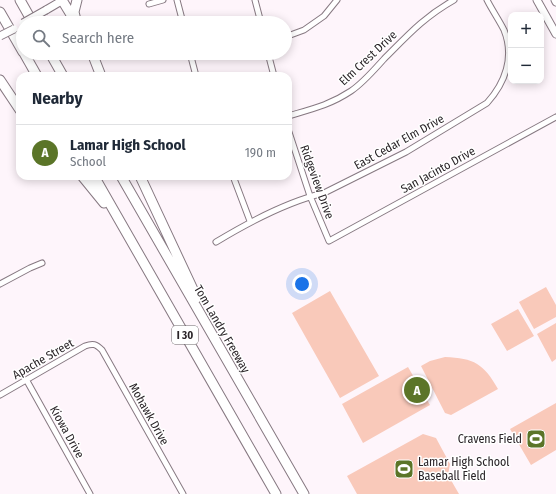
<!DOCTYPE html>
<meta charset="utf-8">
<style>
:root{--surface:#fff;--page:#f2f2f3;--text:#1f2937;--muted:#747a83;--line:#e0e1e3;--accent:#5b7528}
body{margin:0;font-family:"Fira Sans Condensed",sans-serif;background:var(--page);color:var(--text)}
.controls{position:absolute;right:12px;top:12px;display:grid;overflow:hidden;border-radius:8px;box-shadow:0 2px 10px #0003}
.controls button{width:36px;height:36px;display:grid;place-items:center;padding:0;border:0;border-bottom:1px solid var(--line);background:var(--surface);color:var(--text);font:20px sans-serif}
.you{position:absolute;left:302px;top:284px;width:14px;height:14px;margin:-10px;border:3px solid #fff;border-radius:50%;background:#1a73e8;box-shadow:0 0 0 6px #1a73e833}
.badge{display:grid;place-items:center;width:26px;height:26px;border-radius:50%;background:var(--accent);color:#fff;font-size:13px;font-weight:700}
.pin{position:absolute;translate:-50% -50%;border:2px solid #fff;box-shadow:0 1px 4px #0006}
.list{margin:0;padding:0;list-style:none}
h2{display:flex;justify-content:space-between;align-items:center;height:52px;margin:0;padding:0 16px;font-size:17px}
h2 small{font-size:13px;font-weight:400;color:var(--muted)}
.list li{display:grid;grid-template-columns:26px 1fr auto;gap:12px;align-items:center;box-sizing:border-box;height:56px;padding:0 16px;border-top:1px solid var(--line)}
.list b{display:block;font-size:15px;white-space:nowrap}
.list p{margin:0;font-size:13px;white-space:nowrap;color:var(--muted)}
.list em{font-size:13px;font-style:normal;color:var(--muted)}
.icon{flex:none;width:22px;height:22px;fill:none;stroke:currentColor;stroke-width:2;stroke-linecap:round;stroke-linejoin:round}
.map{position:relative;flex:none;width:556px;height:494px;overflow:hidden}
.search{position:absolute;background:var(--surface);box-shadow:0 2px 10px #0003;left:16px;top:16px;width:276px;height:44px;display:flex;align-items:center;gap:10px;box-sizing:border-box;padding:0 14px;border-radius:22px;color:var(--muted);font-size:15px}
.panel{position:absolute;background:var(--surface);box-shadow:0 2px 10px #0003;left:16px;top:72px;width:276px;height:108px;border-radius:12px}
.map>svg:first-child{display:block}
.green{fill:#f9c9ba}
.lines{fill:none;stroke-linecap:round;stroke-linejoin:round}
.minor-casing{stroke:#877982;stroke-width:7}
.secondary-casing{stroke:#877982;stroke-width:9}
.motorway-casing{stroke:#877982;stroke-width:11}
.minor{stroke:#fff;stroke-width:5}
.secondary{stroke:#fff;stroke-width:7}
.motorway{stroke:#fff;stroke-width:9}
.secondary-bridge-casing{stroke:#877982;stroke-width:9;stroke-linecap:butt}
.secondary-bridge{stroke:#fff;stroke-width:7}
.labels{text-anchor:middle;stroke-width:3;stroke-linejoin:round;paint-order:stroke}
.shield{fill:#fff;stroke:#6a6668;stroke-width:1}
.shield-label{font-size:11px;font-weight:bold;fill:#2a2428}
.street-label{font-size:12px;fill:#2a2428;stroke:#fff}
.poi-label{font-size:12px;fill:#2a2428;stroke:#fff;text-anchor:end}
</style>
<div class="map">
<svg width="556" height="494" viewBox="0 0 556 494">
<rect width="100%" height="100%" fill="#fef5fb"/>
<path class="green" d="M 546,287 L 556,305 L 556,317 L 534,329 L 519,302 Z
M 330,291 L 379,376 L 340,398 L 292,313 Z
M 518,309 L 534,336 L 507,351 L 491,324 Z
M 556,323 L 556,359 L 552,362 L 537,334 Z
M 445,357 C 474,358 484,364 498,389 L 451,415 L 445,413 L 421,366 L 430,361 Z
M 408,367 L 430,405 L 363,443 L 342,404 Z
M 556,403 L 556,450 L 531,465 L 510,429 Z
M 423,434 L 436,438 L 450,464 L 448,475 L 459,494 L 357,494 L 347,476 Z"/>
<g class="lines">
<g class="minor-casing">
<path id="minor" d="M 177,0 L 183,23
M 255,0 L 261,23
M 149,4 L 163,0
M 285,37 L 304,30 L 324,16 L 337,0
M 190,53 L 196,76
M 268,53 L 274,76
M 288,116 C 312,109 330,105 351,91 C 363,83 374,70 384,59 C 408,35 424,17 454,0
M 288,129 L 310,196 L 329,241 L 556,117
M 233,176 L 250,221
M 216,242 C 249,222 286,202 324,193 L 406,152 L 487,103 C 505,83 515,57 504,30 C 499,20 492,10 487,0
M 0,284 L 30,268 L 42,263
M 27,381 L 90,494
M 0,395 L 85,346 C 93,343 96,344 102,350 L 183,494"/>
</g>
<g class="secondary-casing">
<path id="secondary" d="M 537,0 L 556,34
M 555,0 L 556,2
M 46,10 L 63,0"/>
</g>
<g class="motorway-casing">
<path id="motorway" d="M 20,0 L 33,23
M 62,0 L 76,23
M 0,12 L 23,52
M 76,20 L 74,12 L 77,0
M 24,53 L 37,76
M 50,53 L 63,76
M 92,53 L 101,76
M 0,80 L 20,110
M 82,176 L 104,203
M 94,176 L 276,494
M 121,176 L 304,494
M 140,176 L 197,298"/>
</g>
<use href="#minor" class="minor"/>
<use href="#secondary" class="secondary"/>
<use href="#motorway" class="motorway"/>
<g class="secondary-bridge-casing">
<path id="secondary-bridge" d="M 23,23 L 46,10
M 0,36 L 14,29"/>
</g>
<use href="#secondary-bridge" class="secondary-bridge"/>
</g>
<defs>
<g id="stadium-square" transform="scale(1)"><rect x="-9" y="-9" width="18" height="18" rx="4" fill="#5b7528" stroke="#fff"/><path d="M0-5a6.5 5 0 1 0 0 10a6.5 5 0 1 0 0-10ZM-3.5-1.8h7v3.6h-7Z" fill="#fff"/></g>
</defs>
<g fill-rule="evenodd">
<use href="#stadium-square" x="536" y="439"/>
<use href="#stadium-square" x="404" y="469"/>
</g>
<g class="labels">
<rect class="shield" x="172" y="326" width="26" height="18" rx="3"/>
<g class="shield-label">
<text x="185" y="339">I 30</text>
</g>
<g class="street-label">
<text transform="translate(368 58) rotate(-43)" y="4">Elm Crest Drive</text>
<text transform="translate(399 142) rotate(-29)" y="4">East Cedar Elm Drive</text>
<text transform="translate(438 170) rotate(-29)" y="4">San Jacinto Drive</text>
<text transform="translate(317 182) rotate(70)" y="4">Ridgeview Drive</text>
<text transform="translate(222 329) rotate(60)" y="4">Tom Landry Freeway</text>
<text transform="translate(43 359) rotate(-30)" y="4">Apache Street</text>
<text transform="translate(149 414) rotate(61)" y="4">Mohawk Drive</text>
<text transform="translate(67 432) rotate(61)" y="4">Kiowa Drive</text>
</g>
<g class="poi-label">
<text x="522" y="443">Cravens Field</text>
<text x="418" y="466" text-anchor="start">Lamar High School<tspan x="418" dy="14">Baseball Field</tspan></text>
</g>
</g>
</svg>
<div class="controls">
<button>+</button>
<button>−</button>
</div>
<div class="you"></div>
<div class="pin badge" style="left:417px;top:390px">A</div>
<div class="search"><svg class="icon" aria-label="search" viewBox="0 0 24 24"><circle cx="10" cy="10" r="6"/><path d="M15 15l6 6"/></svg>Search here</div>
<section class="panel">
<h2>Nearby<small></small></h2>
<ul class="list">
<li><span class="badge">A</span><div><b>Lamar High School</b><p>School</p></div><em>190 m</em></li>
</ul>
</section>
</div>
